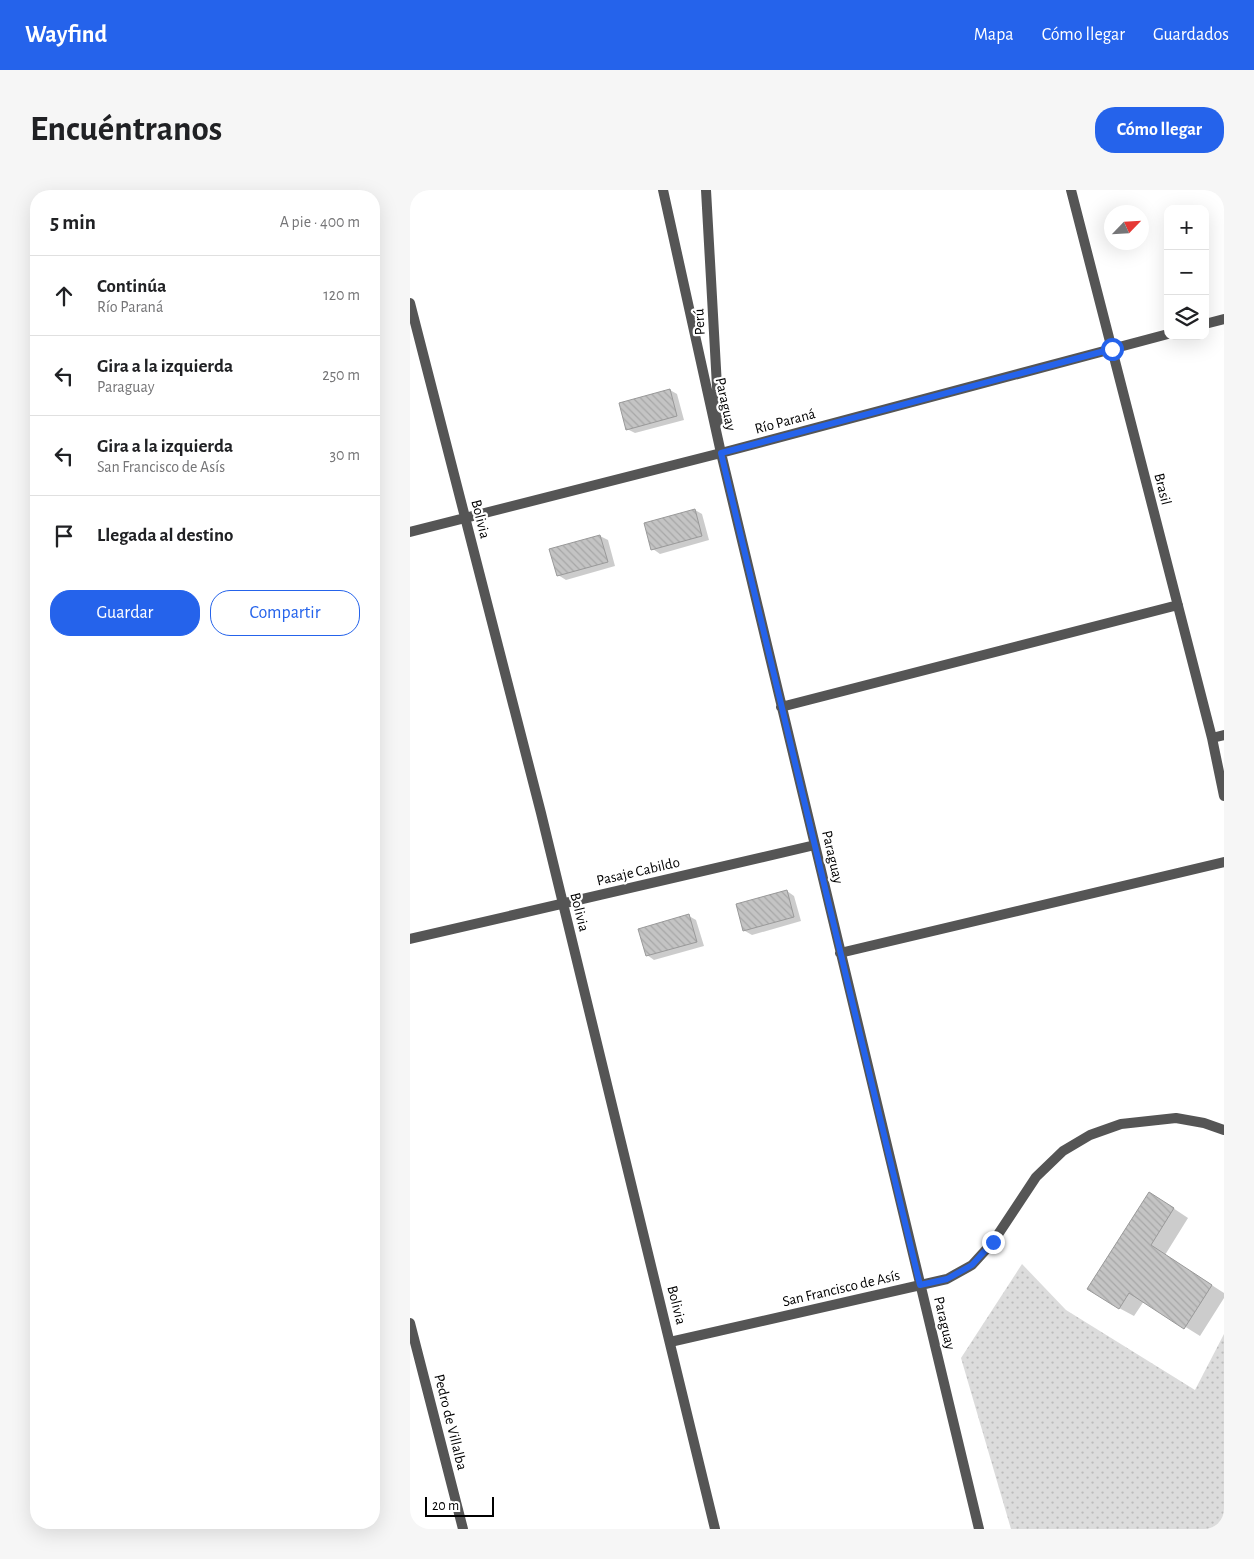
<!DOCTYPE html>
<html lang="es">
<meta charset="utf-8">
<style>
:root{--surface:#fff;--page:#f6f6f6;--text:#202124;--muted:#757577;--line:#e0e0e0;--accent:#2563eb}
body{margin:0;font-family:"Alegreya Sans",sans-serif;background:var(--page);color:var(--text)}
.controls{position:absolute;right:15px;top:15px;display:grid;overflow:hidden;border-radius:10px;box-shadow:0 5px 20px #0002}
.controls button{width:45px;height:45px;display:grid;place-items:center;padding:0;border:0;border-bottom:1px solid var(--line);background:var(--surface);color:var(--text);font:25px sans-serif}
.compass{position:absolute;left:694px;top:15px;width:45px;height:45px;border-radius:50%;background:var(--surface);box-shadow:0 5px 20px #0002;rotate:65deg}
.scale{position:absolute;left:15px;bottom:12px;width:69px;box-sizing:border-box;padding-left:5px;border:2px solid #000;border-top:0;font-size:14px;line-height:18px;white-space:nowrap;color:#000;-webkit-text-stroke:4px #fff;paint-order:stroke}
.stop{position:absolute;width:15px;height:15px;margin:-11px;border:4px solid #2563eb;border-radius:50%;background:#fff}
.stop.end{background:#2563eb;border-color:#fff;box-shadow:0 1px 5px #0008}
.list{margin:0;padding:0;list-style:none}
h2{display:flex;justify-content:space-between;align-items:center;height:65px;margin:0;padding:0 20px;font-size:21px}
h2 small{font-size:16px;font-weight:400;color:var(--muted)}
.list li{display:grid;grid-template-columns:32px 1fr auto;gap:15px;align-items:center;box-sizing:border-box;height:80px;padding:0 20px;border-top:1px solid var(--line)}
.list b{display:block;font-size:19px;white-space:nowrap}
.list p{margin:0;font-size:16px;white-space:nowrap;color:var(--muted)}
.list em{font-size:16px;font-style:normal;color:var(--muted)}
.actions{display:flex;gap:10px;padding:15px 20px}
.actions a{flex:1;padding:11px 0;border:1px solid var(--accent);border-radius:20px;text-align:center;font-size:18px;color:var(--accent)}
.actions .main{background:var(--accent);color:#fff}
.icon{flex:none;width:28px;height:28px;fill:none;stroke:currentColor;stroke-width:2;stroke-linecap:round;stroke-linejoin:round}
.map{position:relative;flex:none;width:814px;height:1339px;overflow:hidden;border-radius:20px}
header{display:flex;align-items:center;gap:30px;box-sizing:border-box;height:70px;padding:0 25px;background:var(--accent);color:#fff}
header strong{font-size:24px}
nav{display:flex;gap:28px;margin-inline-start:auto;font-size:18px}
.intro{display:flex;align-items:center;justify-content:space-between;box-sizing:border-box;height:120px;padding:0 30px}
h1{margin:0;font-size:35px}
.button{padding:12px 22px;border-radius:20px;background:var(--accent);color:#fff;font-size:18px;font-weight:700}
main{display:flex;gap:30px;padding:0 30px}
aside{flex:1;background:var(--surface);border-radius:20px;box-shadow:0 5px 20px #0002}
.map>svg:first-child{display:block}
.park{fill:url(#park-dots)}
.shadow{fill:#0003}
.building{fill:url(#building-back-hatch);stroke:#999}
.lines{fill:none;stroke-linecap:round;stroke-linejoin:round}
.minor{stroke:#555;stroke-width:10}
.route{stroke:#2563eb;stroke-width:6}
.labels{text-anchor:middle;stroke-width:4.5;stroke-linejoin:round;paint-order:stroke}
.street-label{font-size:15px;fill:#000;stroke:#fff}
</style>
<header>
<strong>Wayfind</strong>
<nav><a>Mapa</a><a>Cómo llegar</a><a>Guardados</a></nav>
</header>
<div class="intro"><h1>Encuéntranos</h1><a class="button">Cómo llegar</a></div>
<main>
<aside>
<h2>5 min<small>A pie · 400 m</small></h2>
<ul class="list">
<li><svg class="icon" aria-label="ahead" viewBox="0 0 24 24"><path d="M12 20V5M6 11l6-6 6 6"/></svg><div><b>Continúa</b><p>Río Paraná</p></div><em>120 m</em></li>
<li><svg class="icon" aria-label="left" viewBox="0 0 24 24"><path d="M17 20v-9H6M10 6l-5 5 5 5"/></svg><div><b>Gira a la izquierda</b><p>Paraguay</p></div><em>250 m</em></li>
<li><svg class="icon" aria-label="left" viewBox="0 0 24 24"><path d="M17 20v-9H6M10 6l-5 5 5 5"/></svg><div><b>Gira a la izquierda</b><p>San Francisco de Asís</p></div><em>30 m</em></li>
<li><svg class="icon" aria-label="arrive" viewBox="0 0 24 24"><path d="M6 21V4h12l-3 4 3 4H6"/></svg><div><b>Llegada al destino</b></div></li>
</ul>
<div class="actions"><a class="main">Guardar</a><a>Compartir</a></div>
</aside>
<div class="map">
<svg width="814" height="1339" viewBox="0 0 814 1339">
<defs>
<pattern id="park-dots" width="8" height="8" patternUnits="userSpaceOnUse" patternTransform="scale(1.25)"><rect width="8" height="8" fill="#dcdcdc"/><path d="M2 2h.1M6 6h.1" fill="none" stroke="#bbb" stroke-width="1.8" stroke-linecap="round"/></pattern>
<pattern id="building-back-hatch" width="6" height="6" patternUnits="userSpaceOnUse" patternTransform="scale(1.25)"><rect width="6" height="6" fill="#c4c4c4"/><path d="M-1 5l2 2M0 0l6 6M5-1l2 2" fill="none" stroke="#a7a7a7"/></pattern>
</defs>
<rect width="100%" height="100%" fill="#fff"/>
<path class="park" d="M 612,1074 L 656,1120 L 785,1200 L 814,1144 L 814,1339 L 601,1339 L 551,1168 Z"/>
<path class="shadow" d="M 260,200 L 267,204 L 274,230 L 225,243 L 217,239 Z
M 285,320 L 292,324 L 299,350 L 250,364 L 243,359 Z
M 190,346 L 198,350 L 205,376 L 156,390 L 148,385 Z
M 377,701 L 384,706 L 391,731 L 342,745 L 335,741 L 327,715 Z
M 279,726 L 286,730 L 294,756 L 244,770 L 237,765 Z
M 754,1012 L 778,1028 L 755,1065 L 814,1103 L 814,1108 L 790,1146 L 734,1111 L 724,1126 L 709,1118 Z"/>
<path class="building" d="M 260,199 L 267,226 L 216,240 L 209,213 Z
M 285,319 L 292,346 L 241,360 L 234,333 Z
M 190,345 L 198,372 L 147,386 L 139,359 Z
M 377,700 L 384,727 L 333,741 L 326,714 Z
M 279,724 L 287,752 L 236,766 L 228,739 Z
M 739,1002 L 764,1018 L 741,1055 L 802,1095 L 774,1139 L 719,1103 L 709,1119 L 677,1099 Z"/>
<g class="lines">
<path class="minor" d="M 253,0 L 311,263 L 569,1339
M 296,0 L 309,232
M 661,0 L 802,548 L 814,606
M 0,113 L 131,623 L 305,1339
M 795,134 L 814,129
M 0,342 L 311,263 L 758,144
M 371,517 L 768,415
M 802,548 L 814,545
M 0,749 L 405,655
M 430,763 L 814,672
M 0,1133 L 53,1339
M 260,1152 L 537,1089 L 562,1075 L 583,1052 L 626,987 L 653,961 L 680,945 L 711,934 L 766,928 L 794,933 L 814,940"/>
</g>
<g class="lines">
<path class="route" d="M 583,1052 L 562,1075 L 537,1089 L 510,1095 L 311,263 L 702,159"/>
</g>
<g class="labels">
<g class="street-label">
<text transform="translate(289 132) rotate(-93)" y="5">Perú</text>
<text transform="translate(316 214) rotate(78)" y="5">Paraguay</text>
<text transform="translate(375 231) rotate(-15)" y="5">Río Paraná</text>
<text transform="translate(753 299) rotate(76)" y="5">Brasil</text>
<text transform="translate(71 329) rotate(76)" y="5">Bolivia</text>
<text transform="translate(423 667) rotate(77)" y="5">Paraguay</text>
<text transform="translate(228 681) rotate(-13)" y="5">Pasaje Cabildo</text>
<text transform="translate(170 722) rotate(76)" y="5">Bolivia</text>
<text transform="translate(431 1098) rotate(-13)" y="5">San Francisco de Asís</text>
<text transform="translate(267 1115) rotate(76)" y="5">Bolivia</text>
<text transform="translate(535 1133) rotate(77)" y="5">Paraguay</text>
<text transform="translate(41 1232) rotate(76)" y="5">Pedro de Villalba</text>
</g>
</g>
</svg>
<div class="controls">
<button>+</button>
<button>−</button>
<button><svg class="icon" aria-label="layers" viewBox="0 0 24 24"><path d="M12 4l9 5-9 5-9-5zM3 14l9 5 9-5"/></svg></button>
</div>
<svg class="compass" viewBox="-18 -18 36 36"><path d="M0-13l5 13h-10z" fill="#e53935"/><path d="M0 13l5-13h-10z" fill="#757577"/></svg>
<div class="scale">20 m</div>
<div class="stop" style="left:702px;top:159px"></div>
<div class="stop end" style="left:583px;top:1052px"></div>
</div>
</main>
